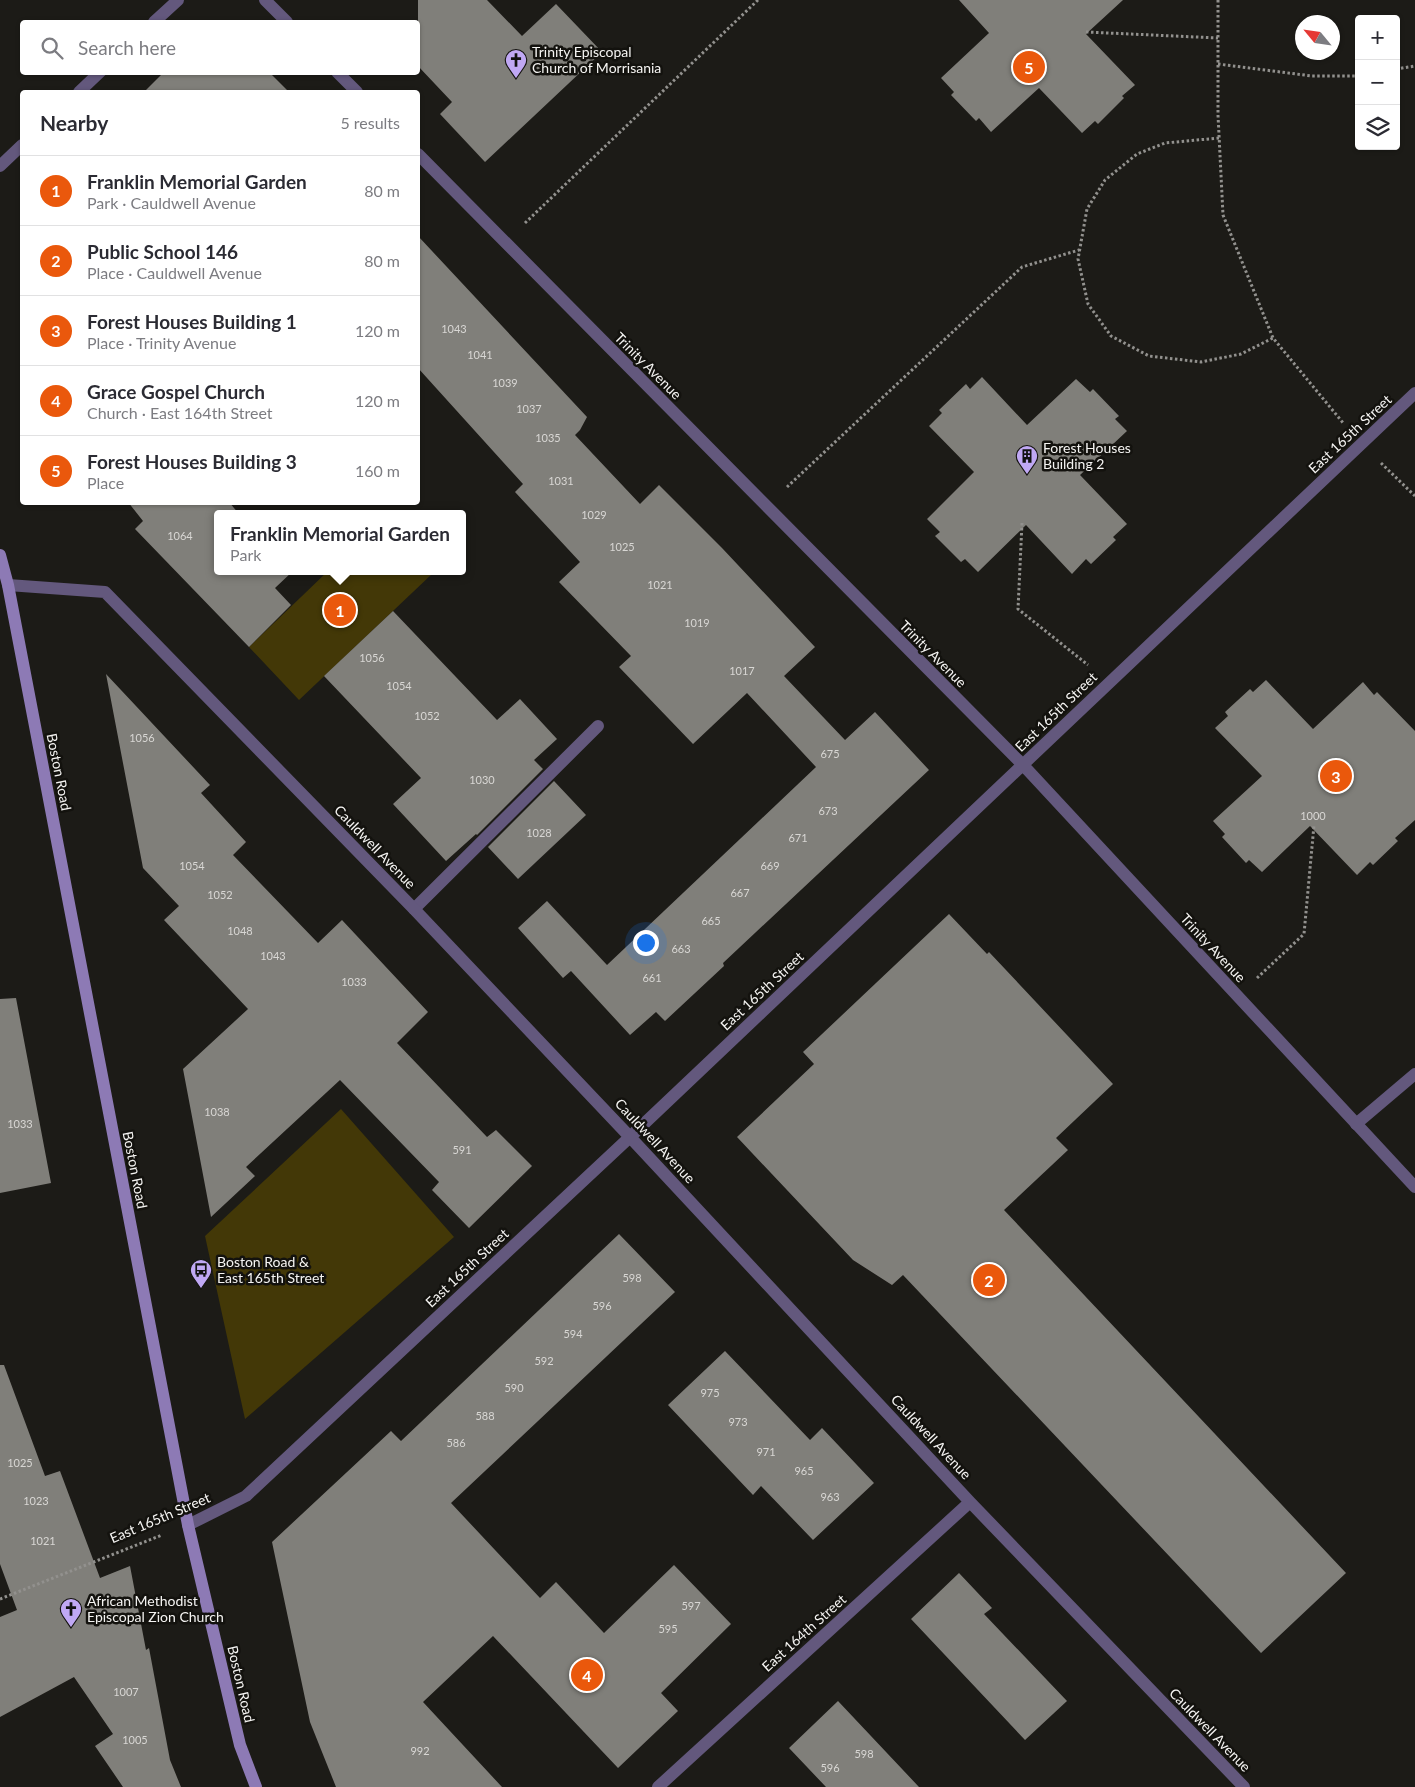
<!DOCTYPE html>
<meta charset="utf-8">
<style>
:root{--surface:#fff;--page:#f2f2f3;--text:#2b2b33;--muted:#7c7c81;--line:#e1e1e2;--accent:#ea580c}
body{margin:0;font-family:Lato,sans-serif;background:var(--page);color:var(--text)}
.controls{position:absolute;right:15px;top:15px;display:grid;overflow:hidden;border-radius:5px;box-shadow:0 1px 4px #0004}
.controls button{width:45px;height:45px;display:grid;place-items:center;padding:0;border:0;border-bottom:1px solid var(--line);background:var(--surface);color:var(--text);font:25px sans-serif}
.compass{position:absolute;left:1295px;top:15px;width:45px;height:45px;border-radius:50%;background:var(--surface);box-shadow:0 1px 4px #0004;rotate:299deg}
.you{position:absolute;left:645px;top:942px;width:18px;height:18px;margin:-12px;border:4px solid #fff;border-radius:50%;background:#1a73e8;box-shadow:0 0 0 8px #1a73e833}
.badge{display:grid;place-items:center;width:32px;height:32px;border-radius:50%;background:var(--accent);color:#fff;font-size:16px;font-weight:700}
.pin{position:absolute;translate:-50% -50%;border:2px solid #fff;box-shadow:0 1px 5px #0006}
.popup{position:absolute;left:214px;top:510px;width:252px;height:65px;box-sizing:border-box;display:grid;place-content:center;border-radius:5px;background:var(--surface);filter:drop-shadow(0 1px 4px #0005);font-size:16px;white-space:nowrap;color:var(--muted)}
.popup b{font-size:19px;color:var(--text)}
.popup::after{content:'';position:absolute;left:50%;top:100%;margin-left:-10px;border:10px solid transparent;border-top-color:var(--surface)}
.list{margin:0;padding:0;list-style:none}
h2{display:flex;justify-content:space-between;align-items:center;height:65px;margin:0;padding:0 20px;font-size:21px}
h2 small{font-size:16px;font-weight:400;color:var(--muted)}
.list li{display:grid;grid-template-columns:32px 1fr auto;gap:15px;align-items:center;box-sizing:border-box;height:70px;padding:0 20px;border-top:1px solid var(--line)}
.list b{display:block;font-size:19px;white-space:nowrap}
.list p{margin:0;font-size:16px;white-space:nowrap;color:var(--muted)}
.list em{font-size:16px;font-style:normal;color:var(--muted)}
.icon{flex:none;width:28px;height:28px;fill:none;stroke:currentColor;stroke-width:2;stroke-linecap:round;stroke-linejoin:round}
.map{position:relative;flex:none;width:1415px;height:1787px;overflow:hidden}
.search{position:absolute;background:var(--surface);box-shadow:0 1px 4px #0004;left:20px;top:20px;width:400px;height:55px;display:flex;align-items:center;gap:12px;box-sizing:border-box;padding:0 18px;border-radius:5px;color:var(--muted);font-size:19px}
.panel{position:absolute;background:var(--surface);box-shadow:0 1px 4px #0004;left:20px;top:90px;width:400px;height:415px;border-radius:5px}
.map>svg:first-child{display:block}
.green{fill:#433807}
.building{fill:#807f7a}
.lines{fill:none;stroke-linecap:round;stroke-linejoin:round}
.path{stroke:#92918e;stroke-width:3;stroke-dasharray:2.5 2.5;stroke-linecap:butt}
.service{stroke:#63587d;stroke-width:12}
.minor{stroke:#63587d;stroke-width:12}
.secondary{stroke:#8d7ab5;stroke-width:12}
.labels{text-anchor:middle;stroke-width:5;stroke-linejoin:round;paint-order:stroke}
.number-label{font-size:11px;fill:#d8d7d4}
.poi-label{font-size:14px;fill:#f5f4f2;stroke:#13120e;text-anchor:start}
.street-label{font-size:14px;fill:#f5f4f2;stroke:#13120e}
</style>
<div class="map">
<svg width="1415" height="1787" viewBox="0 0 1415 1787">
<rect width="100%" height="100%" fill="#1c1b17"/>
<path class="green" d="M 328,571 L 429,571 L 432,574 L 299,700 L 249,647 Z
M 341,1109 L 454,1237 L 245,1419 L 205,1236 Z"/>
<path class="building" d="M 418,0 L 487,0 L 522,36 L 556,4 L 602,52 L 485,162 L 440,114 L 452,102 L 418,66 Z
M 959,0 L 1123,0 L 1086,34 L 1135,85 L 1122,96 L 1124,98 L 1098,124 L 1095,121 L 1082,133 L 1039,88 L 991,132 L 979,118 L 976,121 L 951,95 L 954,92 L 941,78 L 989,33 Z
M 164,72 L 269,72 L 289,92 L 144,92 Z
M 418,236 L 587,417 L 580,430 L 575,435 L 640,504 L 659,485 L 722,548 L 815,647 L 784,676 L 845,740 L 875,712 L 929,770 L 723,963 L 724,966 L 665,1021 L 656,1012 L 630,1035 L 571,971 L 563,978 L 518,928 L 547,901 L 607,965 L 816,767 L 747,693 L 693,744 L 619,667 L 631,656 L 559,582 L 580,562 L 515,492 L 523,484 L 418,368 Z
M 982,377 L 1027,425 L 1076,379 L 1090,392 L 1093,389 L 1119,416 L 1115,419 L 1127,431 L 1080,475 L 1127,524 L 1113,537 L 1116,540 L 1091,564 L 1086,559 L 1072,574 L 1026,525 L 978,572 L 965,559 L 961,562 L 935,536 L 940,532 L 927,519 L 974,472 L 929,426 L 942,413 L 939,410 L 966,384 L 970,389 Z
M 128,502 L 229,502 L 239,514 L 218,514 L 218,571 L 293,571 L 275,588 L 291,605 L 249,647 L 135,529 L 143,521 Z
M 393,611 L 497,720 L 520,699 L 557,739 L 534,760 L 543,769 L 477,835 L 476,834 L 446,861 L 393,804 L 421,778 L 324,676 Z
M 106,674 L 210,785 L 201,793 L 246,842 L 233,855 L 261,884 L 318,943 L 342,920 L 428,1012 L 397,1043 L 487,1137 L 496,1130 L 532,1166 L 469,1228 L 432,1190 L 439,1182 L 340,1080 L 246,1167 L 255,1176 L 211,1217 L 183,1069 L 248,1009 L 164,920 L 179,906 L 143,868 Z
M 1266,680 L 1313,729 L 1363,682 L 1374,695 L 1377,692 L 1415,731 L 1415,820 L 1395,838 L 1398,841 L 1373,865 L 1370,862 L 1357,875 L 1310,826 L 1262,872 L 1249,860 L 1246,863 L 1222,837 L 1225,834 L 1213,821 L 1262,776 L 1215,728 L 1228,716 L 1225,712 L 1250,689 L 1253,692 Z
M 554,781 L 586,815 L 518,879 L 488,847 Z
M 949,914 L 987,954 L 989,952 L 1113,1084 L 1056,1138 L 1068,1150 L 1004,1210 L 1346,1573 L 1261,1653 L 903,1275 L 892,1285 L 853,1260 L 737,1137 L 814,1064 L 803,1052 Z
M 16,998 L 51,1183 L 0,1193 L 0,999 Z
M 619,1234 L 675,1292 L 451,1503 L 540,1598 L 556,1582 L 604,1633 L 674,1565 L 731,1624 L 661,1693 L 678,1711 L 618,1768 L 493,1636 L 423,1702 L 502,1787 L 336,1787 L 310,1722 L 272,1542 L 391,1431 L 401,1441 Z
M 725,1351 L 810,1440 L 822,1428 L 874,1483 L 813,1540 L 761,1486 L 753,1495 L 668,1405 Z
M 0,1365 L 4,1365 L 45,1476 L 60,1471 L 100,1578 L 130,1566 L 146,1650 L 149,1648 L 170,1760 L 181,1787 L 123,1787 L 95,1746 L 113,1734 L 74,1677 L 0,1717 L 0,1617 L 17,1610 L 0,1564 Z
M 959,1573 L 992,1608 L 984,1614 L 1067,1701 L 1025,1740 L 911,1619 Z
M 838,1701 L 919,1787 L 826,1787 L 789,1748 Z"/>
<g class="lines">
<path class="path" d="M 1218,0 L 1218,115 L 1223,215 L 1273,338 L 1344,424
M 1086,32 L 1218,38
M 1218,64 L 1312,76 L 1359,76
M 1396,69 L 1415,66
M 1219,138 L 1165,143 L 1137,154 L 1105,180 L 1087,209 L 1078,259 L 1088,304 L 1111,336 L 1149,356 L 1201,362 L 1241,354 L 1273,338
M 525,223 L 758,0
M 1381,463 L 1415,496
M 787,487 L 1022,267 L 1079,250
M 1022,523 L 1018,609 L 1088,665
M 1257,978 L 1304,934 L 1314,825
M 0,1599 L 162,1535"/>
<path class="service" d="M 414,909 L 598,726
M 1356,1124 L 1415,1074"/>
<path class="minor" d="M 265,0 L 287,22
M 154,22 L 178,0
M 337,72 L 357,92
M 79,92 L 100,72
M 418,154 L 1023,765 L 1415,1187
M 0,166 L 22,145
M 8,585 L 105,592 L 414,909 L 630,1137 L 970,1502 L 1244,1787
M 188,1525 L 246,1496 L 630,1137 L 1415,393
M 658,1787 L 970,1502"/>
<path class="secondary" d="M 0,555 L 8,585 L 188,1525 L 240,1745 L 256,1787"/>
</g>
<defs>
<g id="church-pin" transform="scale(1.125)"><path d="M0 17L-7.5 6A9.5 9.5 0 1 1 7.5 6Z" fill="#c0a8f4" stroke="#13120e"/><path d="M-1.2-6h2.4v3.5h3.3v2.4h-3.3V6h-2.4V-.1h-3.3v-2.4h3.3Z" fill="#111"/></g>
<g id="building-pin" transform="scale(1.125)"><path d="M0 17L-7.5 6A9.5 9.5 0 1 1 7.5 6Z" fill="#c0a8f4" stroke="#13120e"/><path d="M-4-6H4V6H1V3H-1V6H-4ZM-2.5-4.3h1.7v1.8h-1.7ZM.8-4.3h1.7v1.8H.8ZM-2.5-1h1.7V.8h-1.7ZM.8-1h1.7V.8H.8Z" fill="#111"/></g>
<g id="bus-pin" transform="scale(1.125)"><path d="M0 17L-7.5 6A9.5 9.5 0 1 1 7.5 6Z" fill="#c0a8f4" stroke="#13120e"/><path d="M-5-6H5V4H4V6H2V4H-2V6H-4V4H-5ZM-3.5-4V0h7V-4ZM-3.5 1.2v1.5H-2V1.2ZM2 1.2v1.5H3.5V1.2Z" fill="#111"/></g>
</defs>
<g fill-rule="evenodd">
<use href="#church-pin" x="516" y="60"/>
<use href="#building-pin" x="1027" y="456"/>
<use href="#bus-pin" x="201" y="1270"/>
<use href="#church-pin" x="71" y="1609"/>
</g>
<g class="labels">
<g class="number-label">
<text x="454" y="333">1043</text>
<text x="480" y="359">1041</text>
<text x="505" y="387">1039</text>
<text x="529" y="413">1037</text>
<text x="548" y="442">1035</text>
<text x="561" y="485">1031</text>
<text x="594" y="519">1029</text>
<text x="180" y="540">1064</text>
<text x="622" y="551">1025</text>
<text x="660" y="589">1021</text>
<text x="697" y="627">1019</text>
<text x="372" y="662">1056</text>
<text x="742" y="675">1017</text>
<text x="399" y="690">1054</text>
<text x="427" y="720">1052</text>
<text x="142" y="742">1056</text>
<text x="830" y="758">675</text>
<text x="482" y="784">1030</text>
<text x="828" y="815">673</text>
<text x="1313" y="820">1000</text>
<text x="539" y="837">1028</text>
<text x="798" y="842">671</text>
<text x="192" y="870">1054</text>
<text x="770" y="870">669</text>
<text x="740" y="897">667</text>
<text x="220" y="899">1052</text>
<text x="711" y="925">665</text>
<text x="240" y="935">1048</text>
<text x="681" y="953">663</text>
<text x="273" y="960">1043</text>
<text x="652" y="982">661</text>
<text x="354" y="986">1033</text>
<text x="217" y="1116">1038</text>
<text x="20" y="1128">1033</text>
<text x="462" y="1154">591</text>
<text x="632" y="1282">598</text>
<text x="602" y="1310">596</text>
<text x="573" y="1338">594</text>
<text x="544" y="1365">592</text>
<text x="514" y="1392">590</text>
<text x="710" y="1397">975</text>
<text x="485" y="1420">588</text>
<text x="738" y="1426">973</text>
<text x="456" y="1447">586</text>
<text x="766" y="1456">971</text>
<text x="20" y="1467">1025</text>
<text x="804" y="1475">965</text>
<text x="830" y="1501">963</text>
<text x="36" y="1505">1023</text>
<text x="43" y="1545">1021</text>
<text x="691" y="1610">597</text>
<text x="668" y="1633">595</text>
<text x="126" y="1696">1007</text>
<text x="135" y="1744">1005</text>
<text x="420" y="1755">992</text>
<text x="864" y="1758">598</text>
<text x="830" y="1772">596</text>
</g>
<g class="poi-label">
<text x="532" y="57">Trinity Episcopal<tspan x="532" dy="16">Church of Morrisania</tspan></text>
<text x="1043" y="453">Forest Houses<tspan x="1043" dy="16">Building 2</tspan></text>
<text x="217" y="1267">Boston Road &amp;<tspan x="217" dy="16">East 165th Street</tspan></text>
<text x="87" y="1606">African Methodist<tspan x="87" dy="16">Episcopal Zion Church</tspan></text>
</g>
<g class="street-label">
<text transform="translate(648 366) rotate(45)" y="5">Trinity Avenue</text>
<text transform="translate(1350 434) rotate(-43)" y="5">East 165th Street</text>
<text transform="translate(933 654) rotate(45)" y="5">Trinity Avenue</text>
<text transform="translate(1056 712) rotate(-44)" y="5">East 165th Street</text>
<text transform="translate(59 772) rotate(79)" y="5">Boston Road</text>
<text transform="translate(375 847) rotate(46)" y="5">Cauldwell Avenue</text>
<text transform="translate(1213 948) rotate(47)" y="5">Trinity Avenue</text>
<text transform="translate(762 991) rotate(-43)" y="5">East 165th Street</text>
<text transform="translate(655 1141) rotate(47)" y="5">Cauldwell Avenue</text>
<text transform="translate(135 1170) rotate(79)" y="5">Boston Road</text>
<text transform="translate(467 1268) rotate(-43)" y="5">East 165th Street</text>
<text transform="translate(931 1437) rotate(47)" y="5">Cauldwell Avenue</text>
<text transform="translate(160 1518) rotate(-23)" y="5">East 165th Street</text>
<text transform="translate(804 1633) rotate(-42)" y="5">East 164th Street</text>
<text transform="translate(241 1684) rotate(77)" y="5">Boston Road</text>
<text transform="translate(1210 1730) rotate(46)" y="5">Cauldwell Avenue</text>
</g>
</g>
</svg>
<div class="controls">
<button>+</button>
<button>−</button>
<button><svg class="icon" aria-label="layers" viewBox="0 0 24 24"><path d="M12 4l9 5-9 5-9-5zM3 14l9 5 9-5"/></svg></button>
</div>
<svg class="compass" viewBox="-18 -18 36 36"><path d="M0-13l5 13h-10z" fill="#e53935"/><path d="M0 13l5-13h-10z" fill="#7c7c81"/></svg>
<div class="you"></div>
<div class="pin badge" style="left:340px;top:610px">1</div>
<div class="popup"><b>Franklin Memorial Garden</b>Park</div>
<div class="pin badge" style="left:989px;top:1280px">2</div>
<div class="pin badge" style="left:1336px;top:776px">3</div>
<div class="pin badge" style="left:587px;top:1675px">4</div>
<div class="pin badge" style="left:1029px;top:67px">5</div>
<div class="search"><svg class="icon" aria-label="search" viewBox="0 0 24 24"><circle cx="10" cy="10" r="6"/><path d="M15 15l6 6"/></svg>Search here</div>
<section class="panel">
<h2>Nearby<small>5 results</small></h2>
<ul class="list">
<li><span class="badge">1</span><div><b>Franklin Memorial Garden</b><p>Park · Cauldwell Avenue</p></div><em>80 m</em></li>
<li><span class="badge">2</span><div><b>Public School 146</b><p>Place · Cauldwell Avenue</p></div><em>80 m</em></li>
<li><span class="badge">3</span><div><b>Forest Houses Building 1</b><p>Place · Trinity Avenue</p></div><em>120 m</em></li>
<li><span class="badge">4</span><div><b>Grace Gospel Church</b><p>Church · East 164th Street</p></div><em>120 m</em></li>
<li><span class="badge">5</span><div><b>Forest Houses Building 3</b><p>Place</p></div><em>160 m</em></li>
</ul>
</section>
</div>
